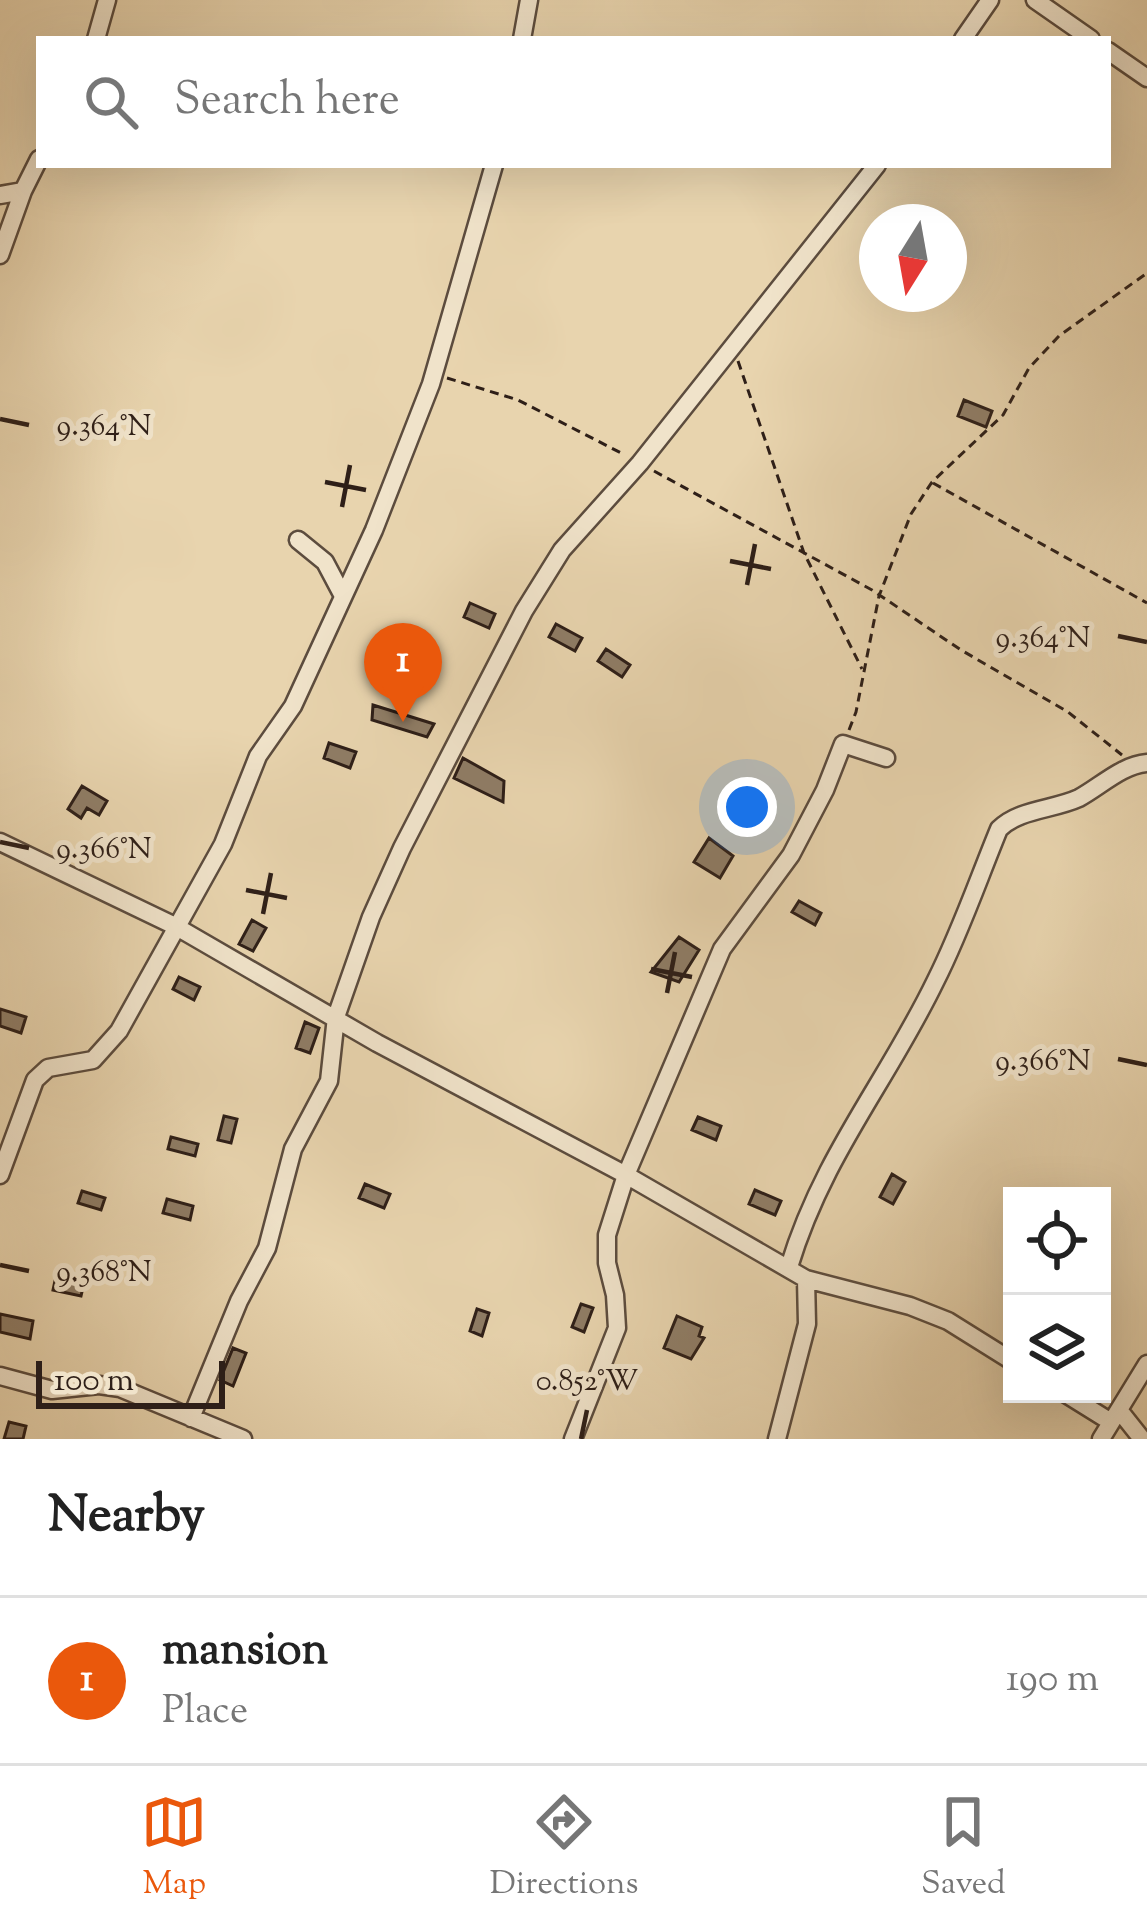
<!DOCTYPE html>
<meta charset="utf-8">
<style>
:root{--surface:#fff;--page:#f2f2f2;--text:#222;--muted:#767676;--line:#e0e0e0;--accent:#ea580c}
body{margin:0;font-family:"Sorts Mill Goudy",serif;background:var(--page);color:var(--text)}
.controls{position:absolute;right:36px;bottom:36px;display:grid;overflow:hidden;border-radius:0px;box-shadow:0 12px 48px #0002}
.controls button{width:108px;height:108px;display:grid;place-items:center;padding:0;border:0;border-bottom:3px solid var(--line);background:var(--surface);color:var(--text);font:60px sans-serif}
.compass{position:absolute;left:859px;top:204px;width:108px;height:108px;border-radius:50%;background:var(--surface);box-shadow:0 12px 48px #0002;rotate:191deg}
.scale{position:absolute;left:36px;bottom:30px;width:189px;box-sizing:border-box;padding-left:12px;border:6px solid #2e1f18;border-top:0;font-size:33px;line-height:42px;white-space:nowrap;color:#2e1f18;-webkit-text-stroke:9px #f0e3ca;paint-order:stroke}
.you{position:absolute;left:747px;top:807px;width:42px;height:42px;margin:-30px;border:9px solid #fff;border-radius:50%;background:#1a73e8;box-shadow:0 0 0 18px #1a73e833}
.badge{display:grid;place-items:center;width:78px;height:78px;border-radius:50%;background:var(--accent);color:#fff;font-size:39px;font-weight:700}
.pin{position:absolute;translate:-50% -99px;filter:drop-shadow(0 3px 6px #0008)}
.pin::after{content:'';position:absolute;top:63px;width:42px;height:36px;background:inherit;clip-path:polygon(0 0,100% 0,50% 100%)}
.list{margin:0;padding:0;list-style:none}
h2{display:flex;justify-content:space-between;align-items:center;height:156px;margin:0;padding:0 48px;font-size:51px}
h2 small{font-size:39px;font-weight:400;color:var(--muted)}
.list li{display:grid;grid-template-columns:78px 1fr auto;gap:36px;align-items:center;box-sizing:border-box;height:168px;padding:0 48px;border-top:3px solid var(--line)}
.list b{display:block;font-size:45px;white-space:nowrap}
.list p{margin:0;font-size:39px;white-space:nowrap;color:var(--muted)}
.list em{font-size:39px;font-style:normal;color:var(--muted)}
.icon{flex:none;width:66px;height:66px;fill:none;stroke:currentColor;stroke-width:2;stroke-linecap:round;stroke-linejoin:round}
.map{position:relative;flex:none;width:1147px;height:1439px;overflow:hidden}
.search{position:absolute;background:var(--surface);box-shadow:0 12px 48px #0002;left:36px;right:36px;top:36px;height:132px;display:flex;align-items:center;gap:30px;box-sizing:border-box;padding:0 42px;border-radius:0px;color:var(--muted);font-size:45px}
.sheet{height:324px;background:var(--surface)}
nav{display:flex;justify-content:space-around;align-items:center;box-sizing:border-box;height:168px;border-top:3px solid var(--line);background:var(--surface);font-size:33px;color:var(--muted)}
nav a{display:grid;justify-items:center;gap:6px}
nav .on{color:var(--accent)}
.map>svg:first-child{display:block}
.building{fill:#8f7d66;stroke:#2e1f18;stroke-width:3}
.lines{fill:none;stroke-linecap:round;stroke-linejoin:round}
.minor-casing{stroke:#5c4c3e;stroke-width:21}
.path{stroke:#2e1f18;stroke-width:3;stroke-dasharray:9 6;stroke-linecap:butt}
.minor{stroke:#f0e3ca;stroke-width:16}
.ticks{fill:none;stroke:#2e1f18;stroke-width:4.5}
.ticks-label{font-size:30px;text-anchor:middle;fill:#2e1f18;stroke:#f0e3ca;stroke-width:10;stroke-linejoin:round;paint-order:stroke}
</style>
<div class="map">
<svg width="1147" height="1439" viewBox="0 0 1147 1439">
<rect width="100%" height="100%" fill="#e8d4ae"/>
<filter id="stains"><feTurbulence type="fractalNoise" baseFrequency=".00167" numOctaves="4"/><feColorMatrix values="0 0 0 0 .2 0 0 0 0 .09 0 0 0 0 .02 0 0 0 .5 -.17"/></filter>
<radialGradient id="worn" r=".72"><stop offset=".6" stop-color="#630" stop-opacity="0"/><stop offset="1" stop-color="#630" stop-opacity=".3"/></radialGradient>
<path class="building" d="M 964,400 L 992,411 L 986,427 L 958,416 Z
M 470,603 L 495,614 L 489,628 L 464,617 Z
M 556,624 L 582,638 L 575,651 L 549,637 Z
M 606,649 L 630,665 L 622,677 L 598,661 Z
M 373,705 L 434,724 L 427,737 L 372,720 Z
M 329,743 L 356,752 L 350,768 L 324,758 Z
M 463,758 L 504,781 L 503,802 L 454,778 Z
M 82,786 L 107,801 L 99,815 L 87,808 L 81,818 L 68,809 Z
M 709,838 L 733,856 L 720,878 L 694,862 Z
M 799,901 L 821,913 L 815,925 L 792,912 Z
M 252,920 L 266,928 L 253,951 L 239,944 Z
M 679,937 L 699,950 L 679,982 L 651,972 Z
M 179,977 L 200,987 L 194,1000 L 173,989 Z
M 0,1009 L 26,1017 L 21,1033 L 0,1026 Z
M 305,1022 L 319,1028 L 310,1053 L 296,1048 Z
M 224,1116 L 237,1119 L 231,1143 L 218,1140 Z
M 698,1117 L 721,1126 L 716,1140 L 692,1130 Z
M 171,1137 L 198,1144 L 195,1156 L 168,1149 Z
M 892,1174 L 905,1182 L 893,1204 L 880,1197 Z
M 365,1184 L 390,1194 L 384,1208 L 359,1198 Z
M 755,1190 L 781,1201 L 775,1215 L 749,1204 Z
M 82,1191 L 105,1198 L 101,1210 L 78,1203 Z
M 167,1199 L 193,1206 L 190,1220 L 163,1213 Z
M 56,1276 L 84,1283 L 81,1296 L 53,1290 Z
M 581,1304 L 593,1308 L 584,1332 L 572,1327 Z
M 477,1309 L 489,1313 L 482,1336 L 470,1331 Z
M 0,1314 L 33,1321 L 30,1339 L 0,1332 Z
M 677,1316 L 702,1327 L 699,1336 L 704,1338 L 691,1359 L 664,1348 Z
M 233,1348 L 246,1353 L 233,1386 L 220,1380 Z
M 9,1422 L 26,1426 L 23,1439 L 4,1439 Z"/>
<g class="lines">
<g class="minor-casing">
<path id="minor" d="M 1035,0 L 1091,39
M 96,39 L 107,0
M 522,39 L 529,0
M 963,39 L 990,0
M 1108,51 L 1147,78
M 0,195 L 23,191 L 39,159
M 0,255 L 23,191
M 298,540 L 325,562 L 343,596
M 0,842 L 175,926 L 377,1043 L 626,1175 L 806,1279 L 910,1306 L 948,1321 L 1012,1361
M 0,1175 L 35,1080 L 48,1068 L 93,1060 L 119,1031 L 223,844 L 258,756 L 293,706 L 374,530 L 431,384 L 494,165
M 789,1267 C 823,1155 886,1083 935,982 C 960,933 978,880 999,829 C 1019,809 1053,810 1079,798 C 1101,786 1122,765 1147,763
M 0,1376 L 52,1390 L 99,1385 L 120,1388 L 243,1439
M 1066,1394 L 1111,1422
M 1119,1410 L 1142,1439
M 191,1418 L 239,1301 L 267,1248 L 293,1149 L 329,1081 L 336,1017 L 371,917 L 402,848 L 524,611 L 562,550 L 640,463 L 877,165
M 573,1439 L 617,1328 L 615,1295 L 607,1263 L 607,1235 L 626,1175 L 722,949 L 791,855 L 825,790 L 843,744 L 886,758
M 777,1439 L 807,1324 L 806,1279
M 1101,1439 L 1147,1364"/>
</g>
<path class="path" d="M 738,361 L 804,553 L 862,669
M 447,378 L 518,400 L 625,455
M 654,471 L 872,590 L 961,650 L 1068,712 L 1122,755
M 933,483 L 1147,603
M 849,730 L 856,712 L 879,596 L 911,514 L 932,482 L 1003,415 L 1029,368 L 1059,336 L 1147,273"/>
<use href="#minor" class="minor"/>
</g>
<path class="ticks" d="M 0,419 L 29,425M 325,482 L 366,490M 342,507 L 350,465M 730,561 L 771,569M 747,585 L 755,544M 1118,636 L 1147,642M 0,842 L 29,848M 246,890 L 287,898M 263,914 L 271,873M 651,969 L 692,977M 667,993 L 675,952M 1118,1059 L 1147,1065M 0,1265 L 29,1271M 581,1439 L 587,1410"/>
<g class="ticks-label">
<text x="104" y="435">9.364°N</text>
<text x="1043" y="647">9.364°N</text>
<text x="104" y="858">9.366°N</text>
<text x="1043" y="1070">9.366°N</text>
<text x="104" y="1281">9.368°N</text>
<text x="587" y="1390">0.852°W</text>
</g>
<rect width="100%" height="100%" filter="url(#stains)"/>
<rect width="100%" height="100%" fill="url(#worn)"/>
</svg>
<div class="controls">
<button><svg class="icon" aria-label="locate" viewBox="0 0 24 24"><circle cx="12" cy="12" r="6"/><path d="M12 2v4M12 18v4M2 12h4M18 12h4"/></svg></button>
<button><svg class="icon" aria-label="layers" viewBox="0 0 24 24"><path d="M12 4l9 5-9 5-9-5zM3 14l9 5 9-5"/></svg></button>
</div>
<svg class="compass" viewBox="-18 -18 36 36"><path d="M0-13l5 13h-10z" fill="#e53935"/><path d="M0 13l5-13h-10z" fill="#767676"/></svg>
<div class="scale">100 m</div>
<div class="you"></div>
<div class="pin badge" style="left:403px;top:722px">1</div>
<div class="search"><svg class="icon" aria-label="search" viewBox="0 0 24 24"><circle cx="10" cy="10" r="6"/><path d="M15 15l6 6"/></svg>Search here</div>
</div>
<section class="sheet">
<h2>Nearby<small></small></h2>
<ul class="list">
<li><span class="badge">1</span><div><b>mansion</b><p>Place</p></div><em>190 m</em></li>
</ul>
</section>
<nav>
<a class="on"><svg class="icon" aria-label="map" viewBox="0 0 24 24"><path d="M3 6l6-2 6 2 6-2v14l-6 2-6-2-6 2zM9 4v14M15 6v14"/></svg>Map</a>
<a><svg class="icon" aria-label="directions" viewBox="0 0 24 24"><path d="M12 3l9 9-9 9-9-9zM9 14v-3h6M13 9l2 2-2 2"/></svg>Directions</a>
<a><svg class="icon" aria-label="saved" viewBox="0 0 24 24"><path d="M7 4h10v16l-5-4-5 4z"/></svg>Saved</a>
</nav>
